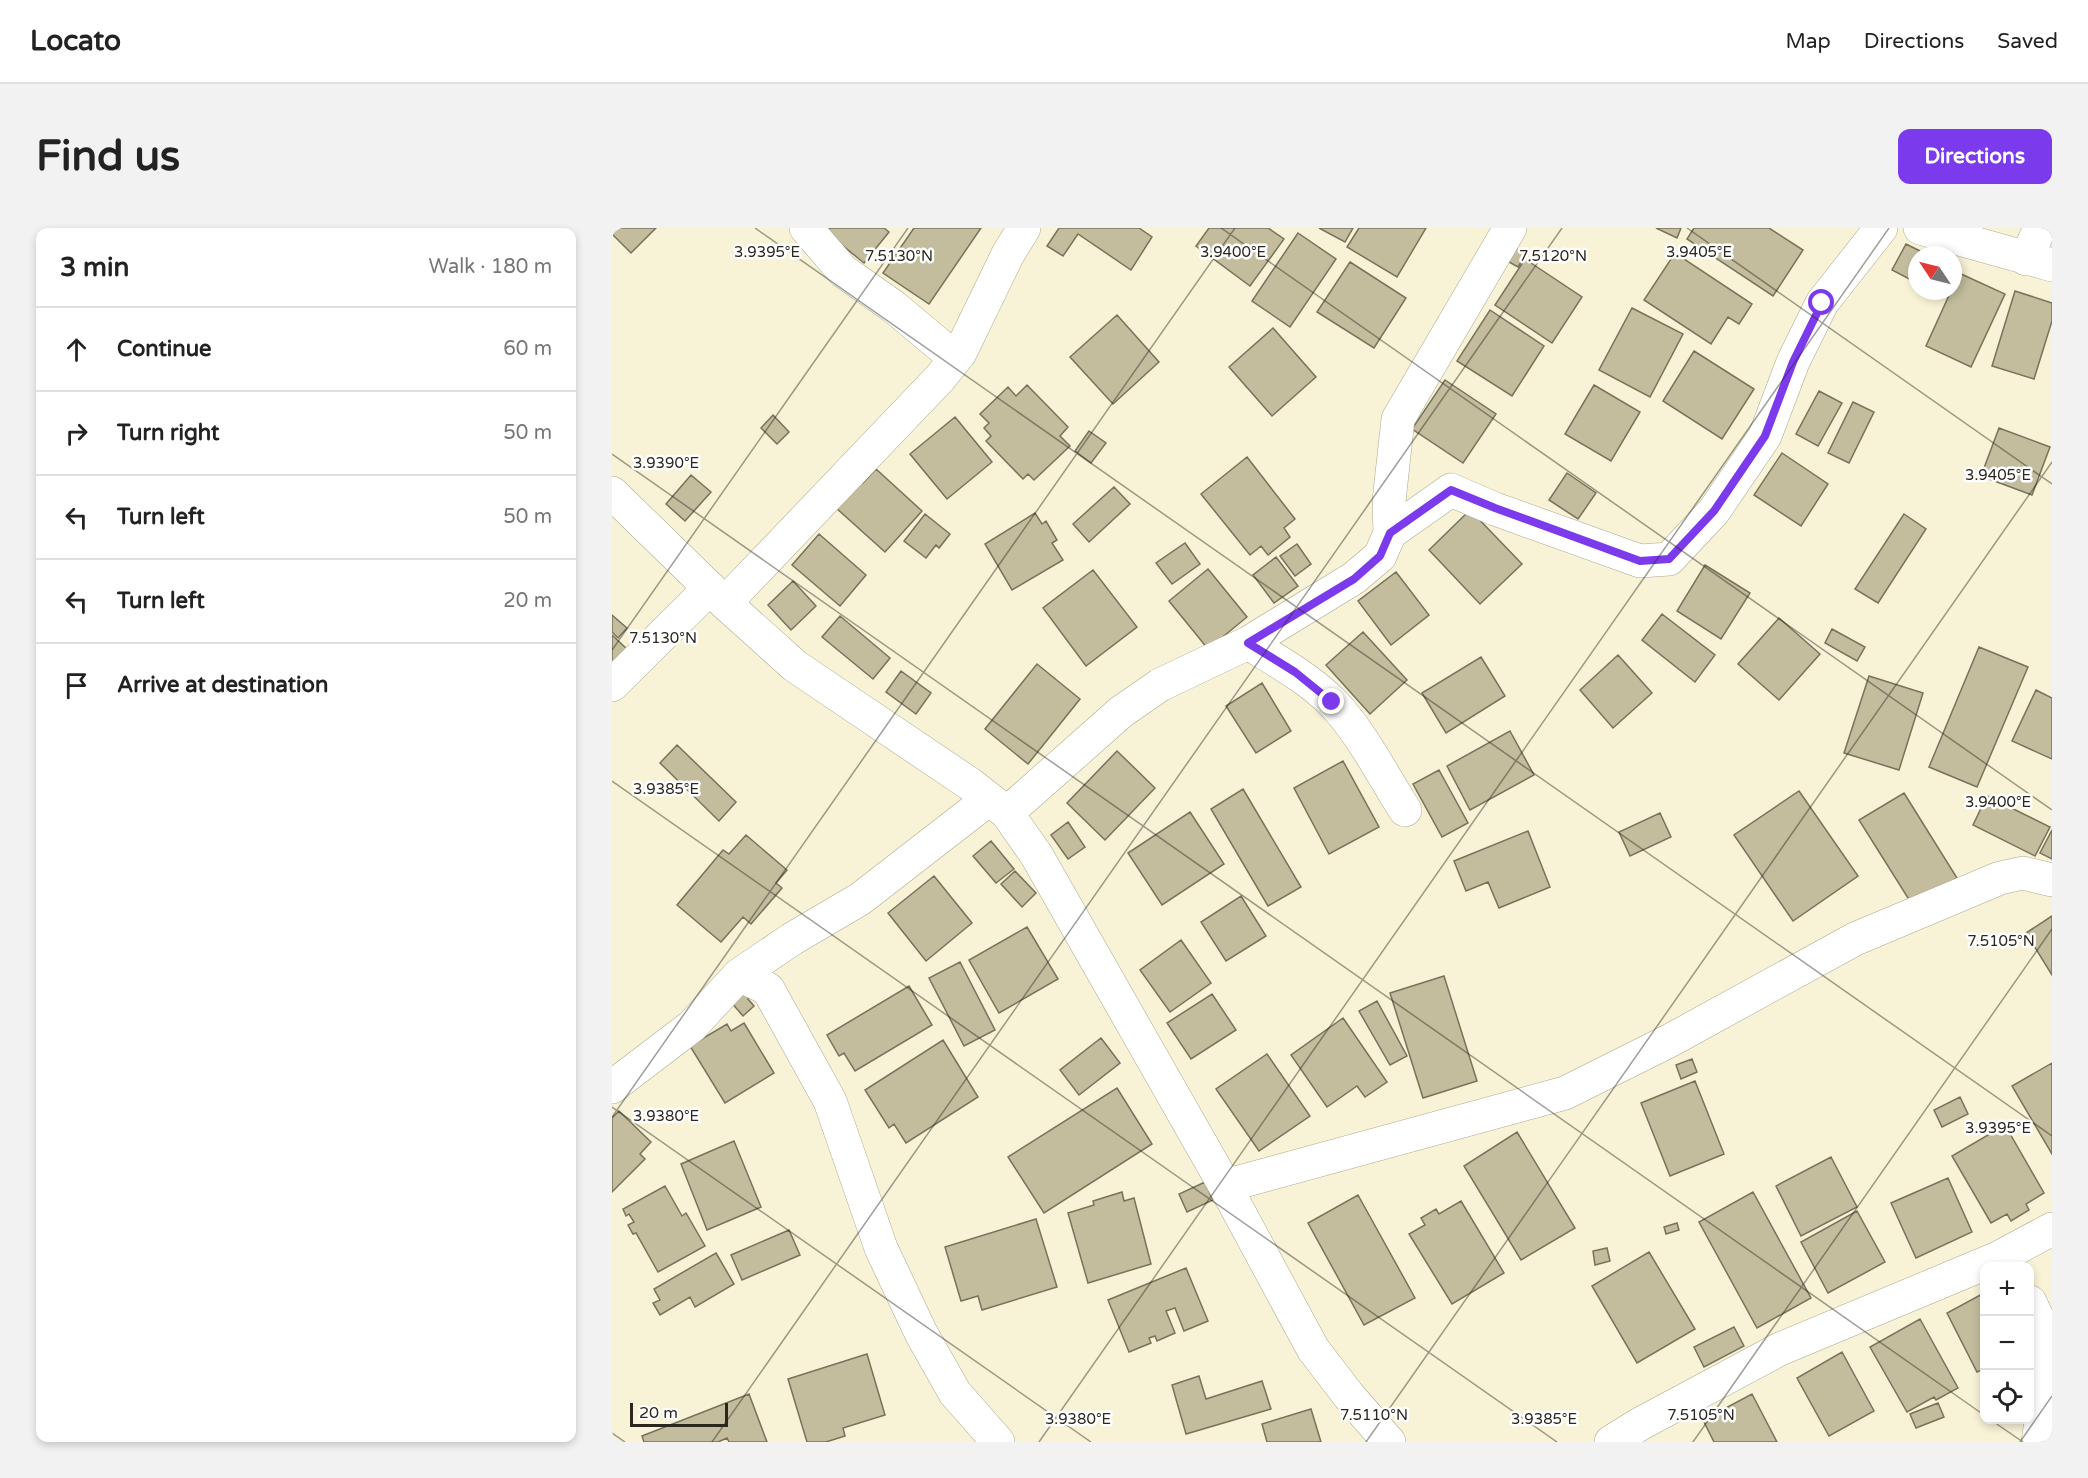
<!DOCTYPE html>
<meta charset="utf-8">
<style>
:root{--surface:#fff;--page:#f2f2f2;--text:#222;--muted:#767676;--line:#e0e0e0;--accent:#7c3aed}
body{margin:0;font-family:"Varela Round",sans-serif;background:var(--page);color:var(--text)}
.controls{position:absolute;right:18px;bottom:18px;display:grid;overflow:hidden;border-radius:12px;box-shadow:0 3px 9px #0003}
.controls button{width:54px;height:54px;display:grid;place-items:center;padding:0;border:0;border-bottom:2px solid var(--line);background:var(--surface);color:var(--text);font:30px sans-serif}
.compass{position:absolute;left:1296px;top:18px;width:54px;height:54px;border-radius:50%;background:var(--surface);box-shadow:0 3px 9px #0003;rotate:305deg}
.scale{position:absolute;left:18px;bottom:15px;width:98px;box-sizing:border-box;padding-left:6px;border:3px solid #2a281e;border-top:0;font-size:16px;line-height:21px;white-space:nowrap;color:#2a281e;-webkit-text-stroke:4px #fff;paint-order:stroke}
.stop{position:absolute;width:18px;height:18px;margin:-14px;border:4px solid #7c3aed;border-radius:50%;background:#fff}
.stop.end{background:#7c3aed;border-color:#fff;box-shadow:0 2px 6px #0008}
.list{margin:0;padding:0;list-style:none}
h2{display:flex;justify-content:space-between;align-items:center;height:78px;margin:0;padding:0 24px;font-size:26px}
h2 small{font-size:20px;font-weight:400;color:var(--muted)}
.list li{display:grid;grid-template-columns:39px 1fr auto;gap:18px;align-items:center;box-sizing:border-box;height:84px;padding:0 24px;border-top:2px solid var(--line)}
.list b{display:block;font-size:22px;white-space:nowrap}
.list em{font-size:20px;font-style:normal;color:var(--muted)}
.icon{flex:none;width:33px;height:33px;fill:none;stroke:currentColor;stroke-width:2;stroke-linecap:round;stroke-linejoin:round}
.map{position:relative;flex:none;width:1440px;height:1214px;overflow:hidden;border-radius:12px}
header{display:flex;align-items:center;gap:36px;box-sizing:border-box;height:84px;padding:0 30px;background:var(--surface);border-bottom:2px solid var(--line)}
header strong{font-size:28px}
nav{display:flex;gap:33px;margin-inline-start:auto;font-size:21px}
.intro{display:flex;align-items:center;justify-content:space-between;box-sizing:border-box;height:144px;padding:0 36px}
h1{margin:0;font-size:42px}
.button{padding:15px 27px;border-radius:12px;background:var(--accent);color:#fff;font-size:21px;font-weight:700}
main{display:flex;gap:36px;padding:0 36px}
aside{flex:1;background:var(--surface);border-radius:12px;box-shadow:0 3px 9px #0003}
.map>svg:first-child{display:block}
.building{fill:#c3bd9e;stroke:#77725a;stroke-width:1.5}
.lines{fill:none;stroke-linecap:round;stroke-linejoin:round}
.minor-casing{stroke:#aca88d;stroke-width:34}
.minor{stroke:#fff;stroke-width:33}
.route{stroke:#7c3aed;stroke-width:8}
.ticks{fill:none;stroke:#2a281e;stroke-width:1.5;stroke-opacity:0.45}
.ticks-label{font-size:15px;text-anchor:middle;fill:#2a281e;stroke:#fff;stroke-width:5;stroke-linejoin:round;paint-order:stroke}
</style>
<header>
<strong>Locato</strong>
<nav><a>Map</a><a>Directions</a><a>Saved</a></nav>
</header>
<div class="intro"><h1>Find us</h1><a class="button">Directions</a></div>
<main>
<aside>
<h2>3 min<small>Walk · 180 m</small></h2>
<ul class="list">
<li><svg class="icon" aria-label="ahead" viewBox="0 0 24 24"><path d="M12 20V5M6 11l6-6 6 6"/></svg><div><b>Continue</b></div><em>60 m</em></li>
<li><svg class="icon" aria-label="right" viewBox="0 0 24 24"><path d="M7 20v-9h11M14 6l5 5-5 5"/></svg><div><b>Turn right</b></div><em>50 m</em></li>
<li><svg class="icon" aria-label="left" viewBox="0 0 24 24"><path d="M17 20v-9H6M10 6l-5 5 5 5"/></svg><div><b>Turn left</b></div><em>50 m</em></li>
<li><svg class="icon" aria-label="left" viewBox="0 0 24 24"><path d="M17 20v-9H6M10 6l-5 5 5 5"/></svg><div><b>Turn left</b></div><em>20 m</em></li>
<li><svg class="icon" aria-label="arrive" viewBox="0 0 24 24"><path d="M6 21V4h12l-3 4 3 4H6"/></svg><div><b>Arrive at destination</b></div></li>
</ul>
</aside>
<div class="map">
<svg width="1440" height="1214" viewBox="0 0 1440 1214">
<rect width="100%" height="100%" fill="#f8f3d7"/>
<path class="building" d="M 0,0 L 44,0 L 19,25 L 0,6 Z
M 209,0 L 272,0 L 277,4 L 252,35 Z
M 302,0 L 369,0 L 317,76 L 271,45 Z
M 447,0 L 527,0 L 540,9 L 519,42 L 466,6 L 451,28 L 435,18 Z
M 597,0 L 656,0 L 672,11 L 638,58 L 584,18 Z
M 707,0 L 741,0 L 733,14 Z
M 747,0 L 814,0 L 785,49 L 735,19 Z
M 1044,0 L 1069,0 L 1065,10 Z
M 1082,0 L 1157,0 L 1191,22 L 1161,68 L 1075,11 Z
M 686,5 L 724,31 L 678,99 L 640,73 Z
M 894,15 L 914,26 L 906,39 L 886,28 Z
M 1294,16 L 1316,27 L 1305,27 L 1305,55 L 1280,42 Z
M 1063,25 L 1140,76 L 1127,96 L 1116,89 L 1099,116 L 1032,72 Z
M 913,31 L 970,69 L 940,115 L 883,77 Z
M 738,34 L 794,70 L 762,120 L 705,84 Z
M 1347,45 L 1393,66 L 1359,139 L 1314,118 L 1339,63 L 1341,63 Z
M 1403,63 L 1440,75 L 1440,93 L 1422,151 L 1380,138 Z
M 1020,80 L 1071,106 L 1038,169 L 987,142 Z
M 878,82 L 932,118 L 900,168 L 845,133 Z
M 505,87 L 547,134 L 501,176 L 458,129 Z
M 661,100 L 704,149 L 660,188 L 617,139 Z
M 1082,123 L 1142,161 L 1110,211 L 1051,173 Z
M 833,152 L 884,186 L 851,235 L 800,201 Z
M 415,157 L 456,199 L 448,208 L 458,218 L 422,252 L 416,246 L 411,251 L 374,213 L 379,208 L 372,200 L 377,195 L 368,186 L 396,159 L 404,168 Z
M 982,157 L 1028,184 L 999,233 L 953,206 Z
M 1207,163 L 1230,175 L 1206,218 L 1184,206 Z
M 1241,174 L 1262,184 L 1237,235 L 1216,225 Z
M 161,187 L 177,204 L 165,216 L 149,200 Z
M 343,189 L 380,234 L 335,271 L 298,226 Z
M 1387,200 L 1438,219 L 1420,267 L 1369,248 Z
M 477,203 L 494,215 L 479,235 L 463,223 Z
M 1170,225 L 1216,256 L 1189,298 L 1142,267 Z
M 635,229 L 683,291 L 672,300 L 678,309 L 656,327 L 649,318 L 638,327 L 589,266 Z
M 264,241 L 310,283 L 273,324 L 223,279 L 248,252 L 251,255 Z
M 955,245 L 984,265 L 966,291 L 937,272 Z
M 79,247 L 99,264 L 73,293 L 54,276 Z
M 502,259 L 518,276 L 477,314 L 461,296 Z
M 858,282 L 910,336 L 868,376 L 817,322 Z
M 423,285 L 430,296 L 434,293 L 445,312 L 440,315 L 451,332 L 400,362 L 373,316 Z
M 313,286 L 338,306 L 327,320 L 324,317 L 314,330 L 292,313 Z
M 1292,286 L 1314,301 L 1266,375 L 1243,361 Z
M 207,306 L 254,347 L 228,378 L 180,337 Z
M 573,315 L 588,336 L 560,356 L 544,335 Z
M 685,316 L 699,336 L 683,348 L 668,328 Z
M 664,329 L 686,358 L 662,375 L 641,347 Z
M 1093,337 L 1138,365 L 1109,411 L 1065,383 Z
M 596,341 L 635,389 L 596,421 L 557,373 Z
M 481,342 L 525,399 L 474,438 L 431,380 Z
M 784,344 L 817,387 L 779,417 L 746,373 Z
M 181,353 L 204,378 L 179,402 L 156,377 Z
M 1050,386 L 1103,427 L 1083,454 L 1030,412 Z
M 0,387 L 15,400 L 6,410 L 0,404 Z
M 228,388 L 278,430 L 261,451 L 210,409 Z
M 1167,390 L 1208,426 L 1167,472 L 1126,436 Z
M 1220,401 L 1253,419 L 1245,433 L 1213,415 Z
M 751,404 L 795,452 L 758,486 L 714,437 Z
M 0,407 L 15,421 L 0,438 Z
M 1367,419 L 1416,439 L 1365,559 L 1317,539 Z
M 1006,427 L 1040,465 L 1001,500 L 968,462 Z
M 869,429 L 893,468 L 834,505 L 810,465 Z
M 425,436 L 468,471 L 416,536 L 373,501 Z
M 289,443 L 319,465 L 304,486 L 274,464 Z
M 1257,448 L 1311,465 L 1287,542 L 1232,525 Z
M 650,455 L 679,503 L 644,525 L 614,478 Z
M 1424,462 L 1440,470 L 1440,531 L 1400,513 Z
M 898,503 L 922,547 L 858,582 L 835,538 Z
M 65,517 L 124,574 L 107,593 L 48,535 Z
M 505,523 L 543,560 L 493,612 L 455,575 Z
M 731,533 L 767,599 L 717,626 L 682,560 Z
M 827,542 L 856,595 L 830,609 L 801,556 Z
M 631,561 L 689,659 L 656,678 L 599,581 Z
M 1187,563 L 1246,648 L 1181,693 L 1122,607 Z
M 1292,565 L 1345,650 L 1301,678 L 1247,592 Z
M 1375,568 L 1438,599 L 1423,628 L 1361,597 Z
M 578,584 L 612,636 L 550,677 L 516,625 Z
M 1048,585 L 1059,609 L 1018,628 L 1007,604 Z
M 456,594 L 473,619 L 456,631 L 439,607 Z
M 1440,602 L 1440,631 L 1428,625 Z
M 916,603 L 938,659 L 887,680 L 876,654 L 854,663 L 842,633 Z
M 134,607 L 175,642 L 164,655 L 170,660 L 139,696 L 131,689 L 109,714 L 65,677 L 111,622 L 117,626 Z
M 379,613 L 402,641 L 384,655 L 361,628 Z
M 403,643 L 424,665 L 410,679 L 389,656 Z
M 322,648 L 360,695 L 314,733 L 276,685 Z
M 629,668 L 654,708 L 614,733 L 589,694 Z
M 1440,688 L 1440,747 L 1414,705 Z
M 415,699 L 446,751 L 387,785 L 357,732 Z
M 569,712 L 599,755 L 558,784 L 528,742 Z
M 348,734 L 383,802 L 352,818 L 317,750 Z
M 832,748 L 865,853 L 811,870 L 778,765 Z
M 297,758 L 320,797 L 243,843 L 232,825 L 227,828 L 215,807 Z
M 132,760 L 140,768 L 136,771 L 142,778 L 131,788 L 118,773 Z
M 600,766 L 624,802 L 579,831 L 555,795 Z
M 765,773 L 795,828 L 778,837 L 747,783 Z
M 731,790 L 775,854 L 753,869 L 745,858 L 715,879 L 679,827 Z
M 132,795 L 162,845 L 113,875 L 78,818 L 115,796 L 119,803 Z
M 489,810 L 508,835 L 467,867 L 448,842 Z
M 331,812 L 366,869 L 294,915 L 282,896 L 277,900 L 253,862 Z
M 655,826 L 698,888 L 647,923 L 604,861 Z
M 1080,831 L 1085,844 L 1069,851 L 1064,837 Z
M 1440,835 L 1440,926 L 1400,858 Z
M 1083,853 L 1112,926 L 1058,948 L 1029,875 Z
M 505,860 L 540,916 L 432,985 L 396,929 Z
M 1348,869 L 1356,886 L 1330,899 L 1322,882 Z
M 7,883 L 39,914 L 28,926 L 33,931 L 0,964 L 0,890 Z
M 1393,897 L 1432,965 L 1414,976 L 1417,982 L 1399,993 L 1395,986 L 1379,995 L 1340,928 Z
M 905,904 L 963,1000 L 909,1032 L 852,938 Z
M 122,913 L 149,979 L 95,1002 L 69,936 Z
M 1219,929 L 1245,979 L 1189,1008 L 1164,958 Z
M 1336,950 L 1360,1004 L 1304,1030 L 1279,975 Z
M 593,954 L 601,972 L 575,984 L 567,966 Z
M 53,958 L 70,988 L 74,985 L 93,1018 L 46,1044 L 24,1005 L 21,1006 L 16,997 L 22,994 L 17,986 L 14,988 L 11,981 Z
M 510,964 L 512,973 L 522,970 L 539,1036 L 476,1055 L 456,985 L 482,977 L 481,973 Z
M 1141,964 L 1199,1070 L 1145,1100 L 1087,994 Z
M 746,967 L 803,1070 L 752,1097 L 696,995 Z
M 849,973 L 892,1045 L 840,1076 L 797,1006 L 813,997 L 809,990 L 824,981 L 827,986 Z
M 1245,983 L 1273,1034 L 1216,1065 L 1189,1014 Z
M 424,991 L 445,1059 L 370,1082 L 366,1068 L 349,1073 L 333,1019 Z
M 1065,995 L 1067,1002 L 1054,1006 L 1052,999 Z
M 177,1002 L 188,1027 L 130,1052 L 119,1027 Z
M 995,1020 L 998,1033 L 983,1037 L 981,1023 Z
M 1037,1024 L 1083,1101 L 1025,1135 L 980,1058 Z
M 104,1025 L 122,1056 L 83,1079 L 78,1069 L 48,1087 L 41,1075 L 48,1072 L 42,1061 Z
M 574,1040 L 596,1093 L 572,1103 L 563,1080 L 554,1083 L 563,1105 L 545,1113 L 543,1108 L 537,1110 L 539,1115 L 517,1124 L 496,1072 Z
M 1372,1065 L 1372,1141 L 1365,1144 L 1335,1085 Z
M 1308,1091 L 1346,1160 L 1324,1172 L 1322,1169 L 1295,1184 L 1258,1119 Z
M 1122,1099 L 1132,1118 L 1092,1139 L 1082,1119 Z
M 1230,1124 L 1262,1183 L 1217,1208 L 1185,1150 Z
M 255,1126 L 273,1187 L 231,1200 L 233,1208 L 214,1214 L 195,1214 L 176,1151 Z
M 587,1148 L 594,1171 L 650,1153 L 659,1181 L 574,1206 L 560,1157 Z
M 137,1166 L 155,1214 L 117,1214 L 115,1210 L 106,1214 L 32,1214 L 30,1208 Z
M 1140,1166 L 1165,1214 L 1102,1214 L 1091,1192 Z
M 1326,1175 L 1332,1189 L 1304,1200 L 1298,1186 Z
M 699,1181 L 709,1214 L 655,1214 L 650,1196 Z"/>
<g class="lines">
<g class="minor-casing">
<path id="minor" d="M 194,0 L 231,43 L 282,79 L 343,130
M 1308,0 L 1440,37
M 1414,31 L 1428,0
M 0,265 L 113,375 L 183,438 L 358,556 L 395,585 L 425,628 L 613,958 L 701,1121 L 737,1168 L 777,1214
M 778,305 L 839,262 L 883,281 L 1028,333 L 1057,331 L 1102,283 L 1153,208 L 1181,134 L 1210,75 L 1269,0
M 113,375 L 328,150 L 348,125 L 396,26 L 412,0
M 636,415 C 665,433 696,450 720,474 C 748,502 771,548 793,582
M 0,457 L 98,360
M 395,585 L 509,484 L 548,457 L 636,415 L 742,350 L 768,328 L 778,305 L 777,273 L 786,191 L 898,0
M 127,747 L 156,761 L 218,873 L 269,1020 L 309,1105 L 343,1165 L 386,1214
M 0,859 L 80,798 L 127,747 L 180,711 L 248,671 L 377,571
M 613,958 L 953,865 L 1057,813 L 1243,711 L 1388,650 L 1411,645 L 1440,652
M 1418,1074 L 1439,1119 L 1430,1146 L 1430,1187 L 1426,1214
M 999,1214 L 1028,1196 L 1168,1121 L 1386,1030 L 1440,1001"/>
</g>
<use href="#minor" class="minor"/>
</g>
<g class="lines">
<path class="route" d="M 720,474 L 683,444 L 636,415 L 742,351 L 768,328 L 778,305 L 839,262 L 883,280 L 1028,333 L 1057,331 L 1102,283 L 1153,208 L 1181,134 L 1210,75"/>
</g>
<path class="ticks" d="M 143,0 L 1440,908M 609,0 L 1440,582M 1075,0 L 1440,256M 0,226 L 1372,1187M 0,422 L 296,0M 0,553 L 945,1214M 0,879 L 479,1214M 0,889 L 623,0M 1379,1192 L 1411,1214M 0,1205 L 13,1214M 100,1214 L 950,0M 427,1214 L 1277,0M 754,1214 L 1440,234M 1081,1214 L 1440,701M 1408,1214 L 1440,1168"/>
<g class="ticks-label">
<text x="155" y="29">3.9395°E</text>
<text x="621" y="29">3.9400°E</text>
<text x="1087" y="29">3.9405°E</text>
<text x="287" y="33">7.5130°N</text>
<text x="941" y="33">7.5120°N</text>
<text x="54" y="240">3.9390°E</text>
<text x="1386" y="252">3.9405°E</text>
<text x="51" y="415">7.5130°N</text>
<text x="54" y="566">3.9385°E</text>
<text x="1386" y="579">3.9400°E</text>
<text x="1389" y="718">7.5105°N</text>
<text x="54" y="893">3.9380°E</text>
<text x="1386" y="905">3.9395°E</text>
<text x="762" y="1192">7.5110°N</text>
<text x="1089" y="1192">7.5105°N</text>
<text x="466" y="1196">3.9380°E</text>
<text x="932" y="1196">3.9385°E</text>
</g>
</svg>
<div class="controls">
<button>+</button>
<button>−</button>
<button><svg class="icon" aria-label="locate" viewBox="0 0 24 24"><circle cx="12" cy="12" r="6"/><path d="M12 2v4M12 18v4M2 12h4M18 12h4"/></svg></button>
</div>
<svg class="compass" viewBox="-18 -18 36 36"><path d="M0-13l5 13h-10z" fill="#e53935"/><path d="M0 13l5-13h-10z" fill="#767676"/></svg>
<div class="scale">20 m</div>
<div class="stop" style="left:1210px;top:75px"></div>
<div class="stop end" style="left:720px;top:474px"></div>
</div>
</main>
